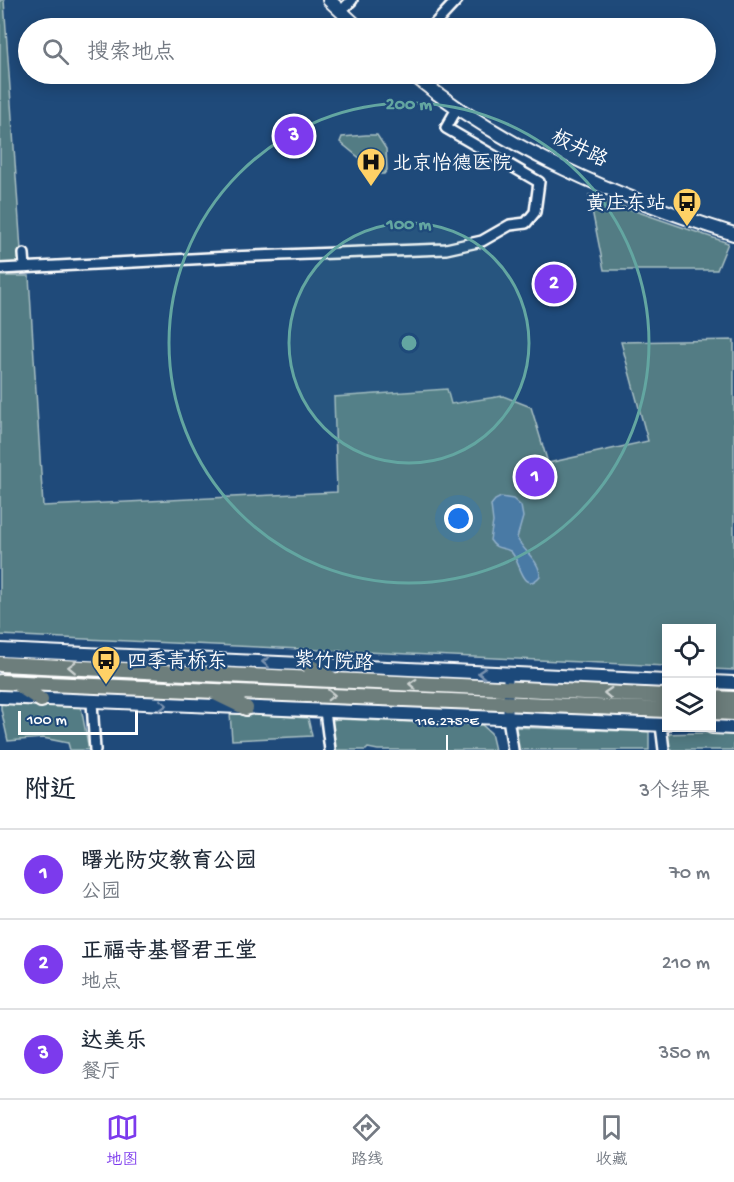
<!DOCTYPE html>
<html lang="zh">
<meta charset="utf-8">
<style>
:root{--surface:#fff;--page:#f6f6f7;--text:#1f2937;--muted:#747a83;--line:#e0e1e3;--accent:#7c3aed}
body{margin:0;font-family:"Gochi Hand","LXGW WenKai TC",sans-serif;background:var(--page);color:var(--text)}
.controls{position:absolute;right:18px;bottom:18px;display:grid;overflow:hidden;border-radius:0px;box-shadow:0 3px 15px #0003}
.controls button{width:54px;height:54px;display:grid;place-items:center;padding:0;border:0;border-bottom:2px solid var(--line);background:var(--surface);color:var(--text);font:30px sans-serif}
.scale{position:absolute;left:18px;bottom:15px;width:120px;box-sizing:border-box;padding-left:6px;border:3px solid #fff;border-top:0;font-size:16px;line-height:21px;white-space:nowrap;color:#fff;-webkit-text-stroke:4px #1f4a7a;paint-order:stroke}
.you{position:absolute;left:459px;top:519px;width:21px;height:21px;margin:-15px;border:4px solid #fff;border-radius:50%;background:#1a73e8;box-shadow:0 0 0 9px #1a73e833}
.badge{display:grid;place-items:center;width:39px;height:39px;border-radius:50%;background:var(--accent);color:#fff;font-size:20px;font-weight:700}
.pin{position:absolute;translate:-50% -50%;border:3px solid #fff;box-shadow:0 2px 6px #0006}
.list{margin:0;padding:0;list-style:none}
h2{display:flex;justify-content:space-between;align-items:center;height:78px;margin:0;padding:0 24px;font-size:26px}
h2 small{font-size:20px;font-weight:400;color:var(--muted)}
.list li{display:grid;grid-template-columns:39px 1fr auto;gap:18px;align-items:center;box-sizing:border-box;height:90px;padding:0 24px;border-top:2px solid var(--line)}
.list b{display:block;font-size:22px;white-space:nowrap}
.list p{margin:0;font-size:20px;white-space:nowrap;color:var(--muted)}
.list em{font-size:20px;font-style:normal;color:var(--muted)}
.icon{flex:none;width:33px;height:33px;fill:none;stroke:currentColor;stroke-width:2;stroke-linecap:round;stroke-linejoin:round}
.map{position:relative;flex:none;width:734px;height:750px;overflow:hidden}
.search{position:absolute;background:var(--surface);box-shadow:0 3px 15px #0003;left:18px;right:18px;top:18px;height:66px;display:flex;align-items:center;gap:15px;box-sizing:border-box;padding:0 21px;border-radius:33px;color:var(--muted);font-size:22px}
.sheet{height:348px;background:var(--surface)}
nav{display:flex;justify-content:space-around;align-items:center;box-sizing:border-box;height:84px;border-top:2px solid var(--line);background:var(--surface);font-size:16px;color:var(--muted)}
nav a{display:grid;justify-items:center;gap:3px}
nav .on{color:var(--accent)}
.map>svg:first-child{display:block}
.green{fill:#527c84;stroke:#a8bec2;stroke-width:1.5}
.water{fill:#487aa5;stroke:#91afc9;stroke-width:1.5}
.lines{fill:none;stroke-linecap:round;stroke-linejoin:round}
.street-casing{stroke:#fff;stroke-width:14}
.secondary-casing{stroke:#fff;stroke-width:16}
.primary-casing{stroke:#fff;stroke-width:18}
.street{stroke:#1f4a7a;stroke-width:9}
.secondary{stroke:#1f4a7a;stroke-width:12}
.primary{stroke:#6d7e7c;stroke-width:14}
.oneway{stroke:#7992af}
.oneway2{stroke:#ccd2d1}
.ticks{fill:none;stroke:#fff;stroke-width:2}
.ring{fill:none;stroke:#63a6a1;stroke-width:3}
.labels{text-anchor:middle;stroke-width:4.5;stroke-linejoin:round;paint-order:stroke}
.street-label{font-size:20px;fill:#fff;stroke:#1f4a7a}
.poi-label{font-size:20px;fill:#fff;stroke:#1f4a7a;text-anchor:start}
.ticks-label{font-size:15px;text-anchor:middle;fill:#fff;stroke:#1f4a7a;stroke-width:4.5;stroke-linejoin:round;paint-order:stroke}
.centre{fill:#63a6a1;stroke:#1f4a7a;stroke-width:3}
.ring-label{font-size:18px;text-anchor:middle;font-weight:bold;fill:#63a6a1;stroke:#1f4a7a;stroke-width:4.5;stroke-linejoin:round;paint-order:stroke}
</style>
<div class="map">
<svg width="734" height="750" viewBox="0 0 734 750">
<rect width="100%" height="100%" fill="#1f4a7a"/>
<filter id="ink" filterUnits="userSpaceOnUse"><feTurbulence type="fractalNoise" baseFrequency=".0167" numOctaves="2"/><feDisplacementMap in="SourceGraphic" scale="12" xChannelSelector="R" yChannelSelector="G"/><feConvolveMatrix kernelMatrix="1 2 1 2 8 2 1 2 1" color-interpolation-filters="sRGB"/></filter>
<g filter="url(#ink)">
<path class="green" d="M 0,0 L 4,0 L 22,265 L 0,265 Z
M 366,135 L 377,135 L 386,149 L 387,170 L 384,174 L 379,174 L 340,142 L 342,137 Z
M 589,195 L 728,243 L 717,270 L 604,270 Z
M 0,276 L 29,276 L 43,506 L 337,492 L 334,397 L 447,389 L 451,404 L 503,396 L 531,407 L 548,463 L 648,441 L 621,342 L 734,340 L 734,670 L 712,669 L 712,628 L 666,628 L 666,666 L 0,635 Z
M 1,700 L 12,700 L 13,705 L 81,707 L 89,750 L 70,750 L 68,743 L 43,738 L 8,741 L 1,709 Z
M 230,713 L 308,718 L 312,736 L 232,740 Z
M 338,719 L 482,725 L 491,733 L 495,750 L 378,750 L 368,748 L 366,750 L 332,750 L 328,721 Z
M 511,727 L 649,732 L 649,750 L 515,750 Z
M 734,732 L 734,750 L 669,750 L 665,734 Z"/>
<path class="water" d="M 501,497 L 513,499 L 521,506 L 523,517 L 517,538 C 523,551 540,561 540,576 C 522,597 520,557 510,551 C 501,546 497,551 490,540 L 493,522 L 491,505 L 495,500 Z"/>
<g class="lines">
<g class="street-casing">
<path id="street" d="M 346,6 L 352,0
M 431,28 L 457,0
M 24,254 L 25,267
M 0,269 L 229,257 L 446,249 L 482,241 L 510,225 L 526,223 L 535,212 L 539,182 L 446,128 L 458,107
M 508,674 L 508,718 L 513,750
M 92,702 L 95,750
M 325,711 L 330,750
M 661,725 L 664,750"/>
</g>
<g class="secondary-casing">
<path id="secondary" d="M 329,0 L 359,28
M 412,74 C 506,151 620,198 734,234
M 0,650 L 666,681
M 712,682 L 734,683
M 0,697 L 666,725
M 712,727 L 734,728"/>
</g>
<g class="primary-casing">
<path id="primary" d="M 0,664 L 666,696
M 306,664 L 332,679
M 0,682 L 666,710
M 17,684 L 41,700
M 215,693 L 246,708
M 712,698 L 734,699
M 712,712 L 734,713"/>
</g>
<use href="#street" class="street"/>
<use href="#secondary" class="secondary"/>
<use href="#primary" class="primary"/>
</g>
<defs><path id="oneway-chevron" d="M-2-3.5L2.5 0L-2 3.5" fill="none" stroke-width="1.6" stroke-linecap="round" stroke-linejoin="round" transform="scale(1.5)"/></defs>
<g class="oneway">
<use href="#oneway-chevron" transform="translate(266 662) rotate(-177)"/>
<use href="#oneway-chevron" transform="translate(482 673) rotate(-177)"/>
<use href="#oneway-chevron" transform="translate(163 705) rotate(2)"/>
</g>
<g class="oneway2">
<use href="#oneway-chevron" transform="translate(72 667) rotate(-178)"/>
<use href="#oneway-chevron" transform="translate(413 684) rotate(-177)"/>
<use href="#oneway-chevron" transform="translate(608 693) rotate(-177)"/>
<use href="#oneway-chevron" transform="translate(331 695) rotate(2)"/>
</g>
</g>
<path class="ticks" d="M 447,735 L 447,750"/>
<circle cx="409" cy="343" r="120" fill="#63a6a1" fill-opacity=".12"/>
<g class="ring">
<circle cx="409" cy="343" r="120"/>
<circle cx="409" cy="343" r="240"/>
</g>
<defs>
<g id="hospital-pin" transform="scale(1.5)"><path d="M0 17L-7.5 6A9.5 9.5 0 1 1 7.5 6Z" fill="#ffd166" stroke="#1f4a7a"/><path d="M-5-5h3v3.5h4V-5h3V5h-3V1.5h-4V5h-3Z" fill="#111"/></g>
<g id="bus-pin" transform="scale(1.5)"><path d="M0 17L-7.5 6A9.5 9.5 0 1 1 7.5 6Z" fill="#ffd166" stroke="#1f4a7a"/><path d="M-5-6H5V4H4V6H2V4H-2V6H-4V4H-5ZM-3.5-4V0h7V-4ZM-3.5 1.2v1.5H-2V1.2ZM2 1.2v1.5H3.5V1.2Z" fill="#111"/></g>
</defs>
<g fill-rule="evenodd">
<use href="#hospital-pin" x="371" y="162"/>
<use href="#bus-pin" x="687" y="202"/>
<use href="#bus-pin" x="106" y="660"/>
</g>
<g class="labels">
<g class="street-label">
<text transform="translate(580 147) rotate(26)" y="7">板井路</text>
<text transform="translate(334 660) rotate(3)" y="7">紫竹院路</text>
</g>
<g class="poi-label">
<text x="392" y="169">北京怡德医院</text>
<text x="666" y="209" text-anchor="end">黄庄东站</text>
<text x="127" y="667">四季青桥东</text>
</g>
</g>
<g class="ticks-label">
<text x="447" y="725">116.275°E</text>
</g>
<circle cx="409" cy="343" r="9" class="centre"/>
<g class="ring-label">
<text x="409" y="109">200 m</text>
<text x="409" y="229">100 m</text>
</g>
</svg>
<div class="controls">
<button><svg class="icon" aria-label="locate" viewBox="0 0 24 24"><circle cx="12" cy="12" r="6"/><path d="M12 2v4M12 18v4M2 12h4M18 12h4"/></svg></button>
<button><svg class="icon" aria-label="layers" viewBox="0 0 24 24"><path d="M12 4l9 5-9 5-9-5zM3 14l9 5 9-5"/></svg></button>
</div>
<div class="scale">100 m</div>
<div class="you"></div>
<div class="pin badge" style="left:535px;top:477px">1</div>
<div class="pin badge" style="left:554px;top:284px">2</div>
<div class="pin badge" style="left:294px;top:136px">3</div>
<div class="search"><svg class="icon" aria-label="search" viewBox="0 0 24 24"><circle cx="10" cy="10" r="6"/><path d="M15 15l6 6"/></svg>搜索地点</div>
</div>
<section class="sheet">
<h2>附近<small>3个结果</small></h2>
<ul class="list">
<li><span class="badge">1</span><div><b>曙光防灾教育公园</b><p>公园</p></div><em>70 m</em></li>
<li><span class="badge">2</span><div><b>正福寺基督君王堂</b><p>地点</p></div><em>210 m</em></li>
<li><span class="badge">3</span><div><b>达美乐</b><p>餐厅</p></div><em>350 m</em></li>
</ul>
</section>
<nav>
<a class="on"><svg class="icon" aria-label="map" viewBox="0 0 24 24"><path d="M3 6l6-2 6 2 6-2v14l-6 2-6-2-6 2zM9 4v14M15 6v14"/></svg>地图</a>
<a><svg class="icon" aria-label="directions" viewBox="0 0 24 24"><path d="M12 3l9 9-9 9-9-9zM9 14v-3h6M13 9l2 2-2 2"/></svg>路线</a>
<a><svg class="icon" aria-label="saved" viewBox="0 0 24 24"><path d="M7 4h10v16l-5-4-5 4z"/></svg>收藏</a>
</nav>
